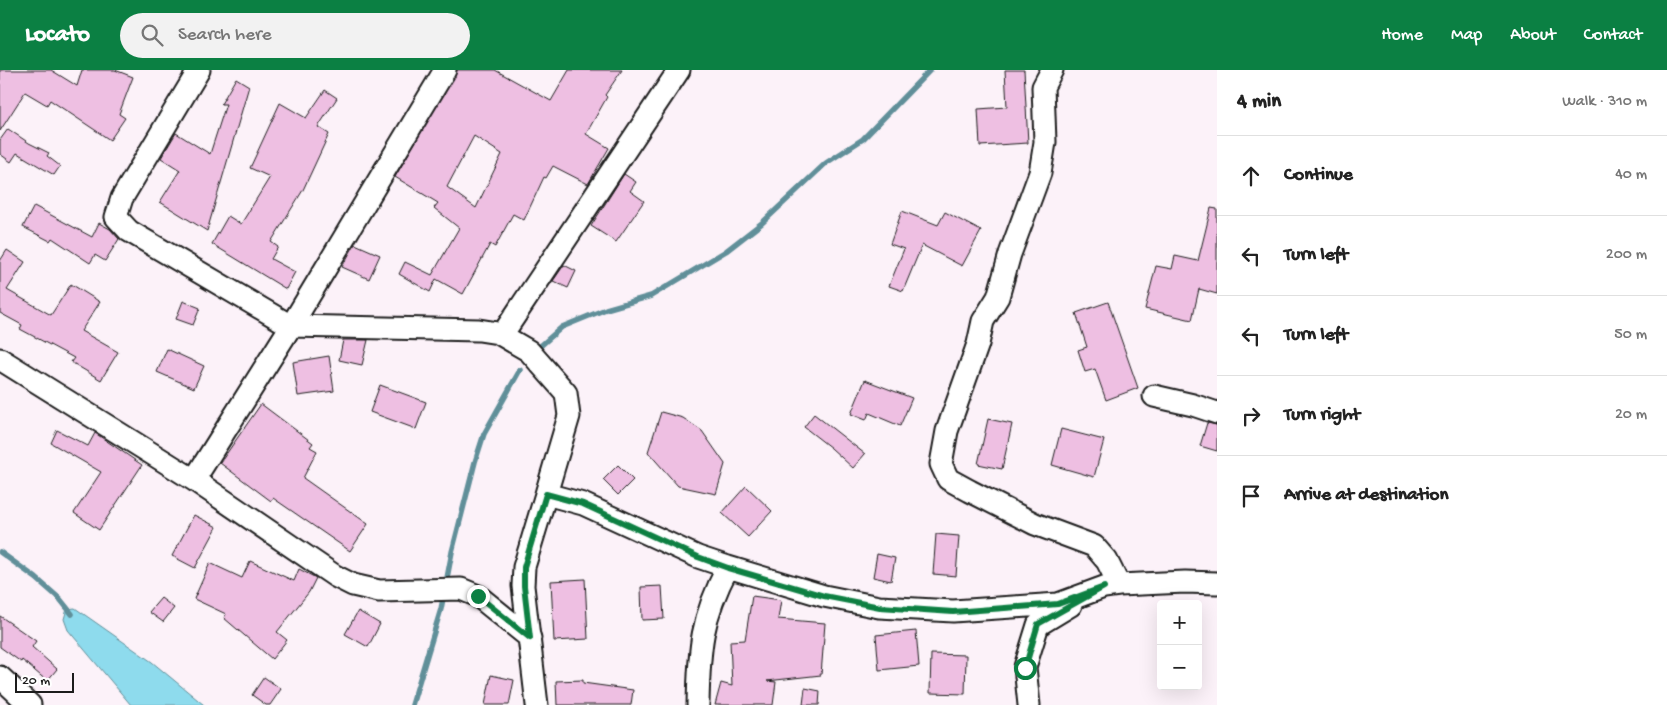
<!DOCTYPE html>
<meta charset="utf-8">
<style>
:root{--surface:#fff;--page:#f2f2f2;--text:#222;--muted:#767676;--line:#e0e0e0;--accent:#0b8043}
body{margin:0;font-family:"Gochi Hand",sans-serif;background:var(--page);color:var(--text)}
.controls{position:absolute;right:15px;bottom:15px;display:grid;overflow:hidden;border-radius:5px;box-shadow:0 5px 20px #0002}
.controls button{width:45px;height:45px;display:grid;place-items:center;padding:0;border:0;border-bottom:1px solid var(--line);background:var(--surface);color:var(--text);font:25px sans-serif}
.scale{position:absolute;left:15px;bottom:12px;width:59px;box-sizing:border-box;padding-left:5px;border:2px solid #1c1c1c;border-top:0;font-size:14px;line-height:18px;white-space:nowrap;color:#1c1c1c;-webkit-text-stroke:4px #fff;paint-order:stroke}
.stop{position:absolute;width:15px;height:15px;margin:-11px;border:4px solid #0b8043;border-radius:50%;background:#fff}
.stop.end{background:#0b8043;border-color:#fff;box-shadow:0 1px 5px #0008}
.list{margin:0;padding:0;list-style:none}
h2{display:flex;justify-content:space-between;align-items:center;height:65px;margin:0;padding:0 20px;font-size:21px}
h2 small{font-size:16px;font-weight:400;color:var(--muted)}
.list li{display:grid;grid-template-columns:32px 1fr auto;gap:15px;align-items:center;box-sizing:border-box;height:80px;padding:0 20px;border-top:1px solid var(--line)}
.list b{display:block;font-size:19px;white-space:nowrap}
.list em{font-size:16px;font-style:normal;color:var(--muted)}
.icon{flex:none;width:28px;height:28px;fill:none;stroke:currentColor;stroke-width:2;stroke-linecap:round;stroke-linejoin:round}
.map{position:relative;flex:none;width:1217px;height:635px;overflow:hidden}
header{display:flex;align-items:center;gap:30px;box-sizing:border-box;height:70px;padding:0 25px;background:var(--accent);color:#fff}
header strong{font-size:24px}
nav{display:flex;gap:28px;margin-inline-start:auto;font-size:18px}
.search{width:350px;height:45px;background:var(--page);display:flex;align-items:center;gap:12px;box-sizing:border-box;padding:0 18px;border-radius:28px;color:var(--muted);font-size:19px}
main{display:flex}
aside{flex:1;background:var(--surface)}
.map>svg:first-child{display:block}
.water{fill:#8edbed;stroke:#608f99}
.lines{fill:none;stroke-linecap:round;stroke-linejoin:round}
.stream{stroke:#608f99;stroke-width:5.5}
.building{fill:#eebfe2;stroke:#1c1c1c;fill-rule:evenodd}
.street-casing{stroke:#1c1c1c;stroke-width:25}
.street{stroke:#fff;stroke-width:21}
.route{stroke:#0b8043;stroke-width:6}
</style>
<header>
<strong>Locato</strong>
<div class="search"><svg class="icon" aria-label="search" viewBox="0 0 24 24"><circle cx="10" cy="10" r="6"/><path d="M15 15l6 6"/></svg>Search here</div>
<nav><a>Home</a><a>Map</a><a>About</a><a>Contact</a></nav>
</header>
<main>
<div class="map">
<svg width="1217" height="635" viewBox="0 0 1217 635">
<rect width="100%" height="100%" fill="#fcf2f9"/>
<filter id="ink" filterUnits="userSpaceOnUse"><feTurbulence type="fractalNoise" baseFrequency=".02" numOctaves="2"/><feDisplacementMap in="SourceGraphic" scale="10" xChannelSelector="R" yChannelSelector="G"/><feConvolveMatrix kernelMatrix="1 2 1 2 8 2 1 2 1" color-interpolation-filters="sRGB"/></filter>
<g filter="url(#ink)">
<path class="water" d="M 75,538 L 152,592 L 204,635 L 131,635 L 68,560 L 64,549 L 67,539 Z"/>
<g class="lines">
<path class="stream" d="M 537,279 L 562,257 L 606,239 L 651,226 L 726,181 L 762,153 L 826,93 L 863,69 L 930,0
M 0,482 L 36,508 L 60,529 L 72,544
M 412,635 L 441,539 L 452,482 L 475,392 L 484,364 L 520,300"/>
</g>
<path class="building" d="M 0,0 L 51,0 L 77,16 L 82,0 L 115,0 L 133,7 L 119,44 L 125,48 L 110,70 L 50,30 L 47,35 L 25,22 L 0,61 Z
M 457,0 L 495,0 L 551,31 L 569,0 L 622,0 L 605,25 L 607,27 L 586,64 L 609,78 L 588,114 L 553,96 L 546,108 L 544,107 L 524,150 L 513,144 L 495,177 L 490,174 L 463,224 L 436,209 L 430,222 L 399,204 L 405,192 L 432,205 L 459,158 L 434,138 L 438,133 L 395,107 ZM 474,66 L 502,84 L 476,138 L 447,117 Z
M 1005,0 L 1024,0 L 1028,73 L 980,76 L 978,39 L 1007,37 Z
M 236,8 L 249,16 L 207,161 L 160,132 L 180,100 L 161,88 L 176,63 L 210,84 L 226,34 L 221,34 Z
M 325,20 L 337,28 L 318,57 L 329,64 L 303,120 L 271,172 L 278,177 L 271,189 L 295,202 L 286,219 L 212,174 L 228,146 L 241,154 L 270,107 L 250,98 L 280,33 L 306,48 Z
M 8,59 L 29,73 L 49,83 L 47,86 L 60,96 L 54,105 L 17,83 L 11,92 L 0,84 L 0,70 Z
M 624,104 L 636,112 L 630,121 L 644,131 L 616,172 L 591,156 Z
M 34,136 L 92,167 L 99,153 L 110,159 L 119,169 L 105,191 L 95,185 L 90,193 L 52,168 L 50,171 L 23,157 Z
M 1211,138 L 1217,139 L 1217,224 L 1199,219 L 1192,250 L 1145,239 L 1156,196 L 1172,199 L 1175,186 L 1198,191 Z
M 902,141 L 938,155 L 945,142 L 981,161 L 962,196 L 922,175 L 903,221 L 889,216 L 904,179 L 890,174 Z
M 355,174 L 380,185 L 369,209 L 342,197 Z
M 7,180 L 25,192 L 7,220 L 51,245 L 71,214 L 100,232 L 81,261 L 118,282 L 101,310 L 71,292 L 74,288 L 20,259 L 22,255 L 0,243 L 0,191 Z
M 564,195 L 576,201 L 568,218 L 553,211 Z
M 183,231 L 200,238 L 193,255 L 176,249 Z
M 1108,232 L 1138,318 L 1106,330 L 1095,299 L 1085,302 L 1078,280 L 1087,277 L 1076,243 Z
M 343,270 L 368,270 L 362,295 L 339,290 Z
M 167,279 L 204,296 L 194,318 L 157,302 Z
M 329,286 L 334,321 L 298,326 L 293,292 Z
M 865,310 L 912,328 L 900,356 L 869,343 L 866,350 L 851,344 Z
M 380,315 L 426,332 L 416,359 L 370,342 Z
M 261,334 L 313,373 L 310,377 L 317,381 L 303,408 L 368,454 L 350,481 L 273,428 L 271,431 L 220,393 Z
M 661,342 L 683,348 L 702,361 L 725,394 L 716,424 L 678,416 L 648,382 Z
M 814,344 L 865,384 L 853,398 L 831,378 L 804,357 Z
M 988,349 L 1012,354 L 1002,399 L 978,394 Z
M 1207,353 L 1217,355 L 1217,381 L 1200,376 Z
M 1061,359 L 1104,370 L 1094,407 L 1052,395 Z
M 57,360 L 88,376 L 95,363 L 142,395 L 99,460 L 74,443 L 101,402 L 51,373 Z
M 618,395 L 633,410 L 618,425 L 603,410 Z
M 746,416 L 772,441 L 748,467 L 722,443 Z
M 194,445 L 217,457 L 195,498 L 172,486 Z
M 936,464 L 959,466 L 956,506 L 933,504 Z
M 877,484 L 895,488 L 891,511 L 873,507 Z
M 250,491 L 294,511 L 299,499 L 316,508 L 309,522 L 277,562 L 287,570 L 272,589 L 224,548 L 226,544 L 194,529 L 210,493 L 242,508 Z
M 585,509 L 588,569 L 554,571 L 551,511 Z
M 662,516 L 664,549 L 642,550 L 641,517 Z
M 752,526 L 781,530 L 778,549 L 825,553 L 821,605 L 767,611 L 776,612 L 773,635 L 715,635 L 721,613 L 732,616 L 730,571 L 745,570 Z
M 161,528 L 174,538 L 163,552 L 149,542 Z
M 358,541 L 380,554 L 368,577 L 345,564 Z
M 0,546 L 36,571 L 32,577 L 57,599 L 47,611 L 22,590 L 21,592 L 0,577 Z
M 916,561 L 919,596 L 879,600 L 876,565 Z
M 931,584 L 966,585 L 965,624 L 930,623 Z
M 491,605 L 514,610 L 509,635 L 485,635 Z
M 264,607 L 281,619 L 270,635 L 266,635 L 252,625 Z
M 583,610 L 583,613 L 633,620 L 631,635 L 557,635 L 556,611 Z
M 805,618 L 820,621 L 819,635 L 803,635 Z"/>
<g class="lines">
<g class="street-casing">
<path id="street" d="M 199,0 L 122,128 L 116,147 L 129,161 L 291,256 L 479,260 L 498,263 L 529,281 L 566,323 L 569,346 L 546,424
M 1052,0 L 1043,17 L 1045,72 L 1040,103 L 1010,184 L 998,227 L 983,251 L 978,274 L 947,361 L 941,394 L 948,409 L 970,421 L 1035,454 L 1094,476 L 1107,491 L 1119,515
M 502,265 L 679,0
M 0,289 L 194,410 L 335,506 L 353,515 L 379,521 L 461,519 L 478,526 L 530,568
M 1154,326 L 1193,335 L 1217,343
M 194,410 L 291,256 L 445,0
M 0,607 L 30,635
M 537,635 L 523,516 L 524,497 L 546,424 L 583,434 L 698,487 L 728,497 L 824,526 L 879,537 L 953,541 L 1058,534 L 1104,517 L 1119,515 L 1185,512 L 1217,513
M 698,635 C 699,579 701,548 728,497
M 1029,635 L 1025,597 L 1038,555 L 1071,535"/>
</g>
<use href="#street" class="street"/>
</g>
</g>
<g class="lines" filter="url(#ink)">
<path class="route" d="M 478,526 L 530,568 L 524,516 L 524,497 L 546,424 L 583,434 L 698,487 L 728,498 L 824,526 L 880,537 L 953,542 L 1058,534 L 1104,517 L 1038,554 L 1025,598"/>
</g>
</svg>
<div class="controls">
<button>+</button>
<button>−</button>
</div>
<div class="scale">20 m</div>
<div class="stop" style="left:1025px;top:598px"></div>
<div class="stop end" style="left:478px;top:526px"></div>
</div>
<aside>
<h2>4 min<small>Walk · 310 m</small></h2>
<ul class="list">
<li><svg class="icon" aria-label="ahead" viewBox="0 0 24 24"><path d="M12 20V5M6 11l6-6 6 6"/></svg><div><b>Continue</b></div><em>40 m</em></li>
<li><svg class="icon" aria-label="left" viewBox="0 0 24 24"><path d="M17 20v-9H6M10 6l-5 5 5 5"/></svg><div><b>Turn left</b></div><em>200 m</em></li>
<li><svg class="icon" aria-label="left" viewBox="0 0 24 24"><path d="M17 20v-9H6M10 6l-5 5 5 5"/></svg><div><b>Turn left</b></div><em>50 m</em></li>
<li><svg class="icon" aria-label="right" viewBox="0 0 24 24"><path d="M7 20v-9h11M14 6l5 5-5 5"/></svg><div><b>Turn right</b></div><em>20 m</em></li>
<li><svg class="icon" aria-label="arrive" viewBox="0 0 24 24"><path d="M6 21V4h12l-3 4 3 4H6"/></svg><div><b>Arrive at destination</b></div></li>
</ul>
</aside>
</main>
